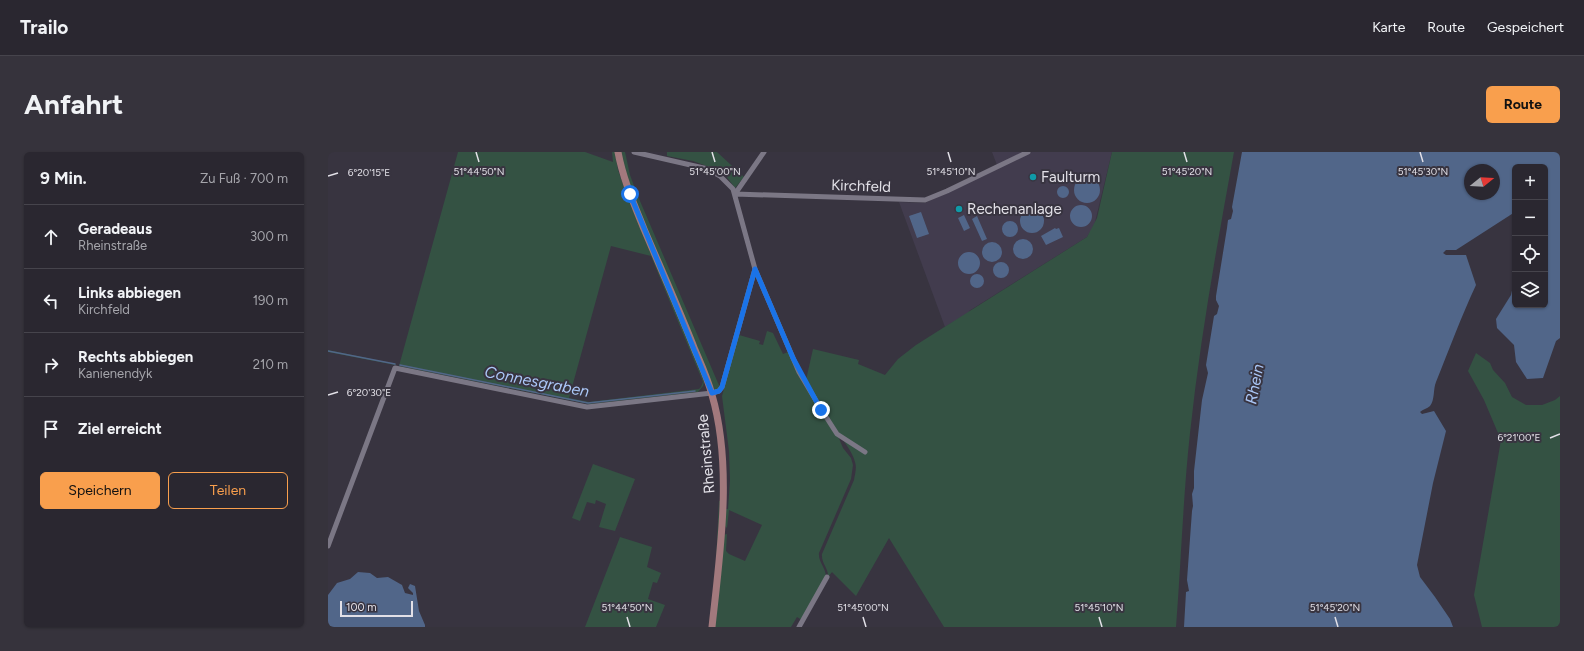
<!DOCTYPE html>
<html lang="de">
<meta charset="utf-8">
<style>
:root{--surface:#2a2730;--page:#36333c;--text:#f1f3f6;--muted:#a5a5ab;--line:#46444c;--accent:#f99f4d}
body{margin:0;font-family:Figtree,sans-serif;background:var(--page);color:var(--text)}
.controls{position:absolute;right:12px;top:12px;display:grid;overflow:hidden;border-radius:6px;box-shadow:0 1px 3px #0004}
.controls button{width:36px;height:36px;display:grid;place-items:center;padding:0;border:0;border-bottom:1px solid var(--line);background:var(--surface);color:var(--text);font:20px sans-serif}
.compass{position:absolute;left:1136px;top:12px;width:36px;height:36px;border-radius:50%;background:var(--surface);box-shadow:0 1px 3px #0004;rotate:72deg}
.scale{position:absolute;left:12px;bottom:10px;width:73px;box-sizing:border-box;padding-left:4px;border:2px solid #e2e0e7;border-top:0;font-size:11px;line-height:14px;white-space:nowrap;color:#e2e0e7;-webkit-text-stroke:3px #383440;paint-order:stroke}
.stop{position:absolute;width:12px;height:12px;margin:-9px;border:3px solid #1a73e8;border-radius:50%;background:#fff}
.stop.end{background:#1a73e8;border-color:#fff;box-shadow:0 1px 4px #0008}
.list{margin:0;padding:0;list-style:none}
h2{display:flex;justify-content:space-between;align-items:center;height:52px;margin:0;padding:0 16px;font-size:17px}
h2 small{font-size:13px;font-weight:400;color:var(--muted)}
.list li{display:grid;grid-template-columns:26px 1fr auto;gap:12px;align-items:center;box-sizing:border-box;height:64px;padding:0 16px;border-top:1px solid var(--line)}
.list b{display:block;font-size:15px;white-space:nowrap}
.list p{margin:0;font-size:13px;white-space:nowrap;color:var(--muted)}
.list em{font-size:13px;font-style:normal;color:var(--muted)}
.actions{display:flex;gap:8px;padding:12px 16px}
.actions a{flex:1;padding:9px 0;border:1px solid var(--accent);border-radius:6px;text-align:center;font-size:14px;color:var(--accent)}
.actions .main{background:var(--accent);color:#111}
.icon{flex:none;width:22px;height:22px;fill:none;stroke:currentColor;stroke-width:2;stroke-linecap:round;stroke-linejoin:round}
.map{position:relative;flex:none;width:1232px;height:475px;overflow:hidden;border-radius:6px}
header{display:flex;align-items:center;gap:24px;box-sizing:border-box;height:56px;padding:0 20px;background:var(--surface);border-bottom:1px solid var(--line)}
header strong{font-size:19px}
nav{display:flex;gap:22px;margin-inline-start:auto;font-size:14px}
.intro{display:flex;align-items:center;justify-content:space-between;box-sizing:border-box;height:96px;padding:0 24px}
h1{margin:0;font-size:28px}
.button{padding:10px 18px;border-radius:6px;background:var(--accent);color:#111;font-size:14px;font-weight:700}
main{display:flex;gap:24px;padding:0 24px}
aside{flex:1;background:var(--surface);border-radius:6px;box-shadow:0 1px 3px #0004}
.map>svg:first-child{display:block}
.built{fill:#423c4e}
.green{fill:#345243;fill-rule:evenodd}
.water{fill:#516689;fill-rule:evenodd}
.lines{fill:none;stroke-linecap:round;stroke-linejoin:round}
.stream{stroke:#516689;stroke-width:1.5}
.street{stroke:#7b7785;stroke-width:5}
.secondary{stroke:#a2797d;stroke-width:7}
.route{stroke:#1a73e8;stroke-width:5}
.ticks{fill:none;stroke:#e2e0e7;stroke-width:1.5}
.culture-dot{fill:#0f9aa8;stroke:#383440;stroke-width:1.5}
.labels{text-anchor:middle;stroke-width:4;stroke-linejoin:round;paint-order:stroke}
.poi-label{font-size:15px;fill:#e2e0e7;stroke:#383440;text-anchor:start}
.street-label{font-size:15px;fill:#e2e0e7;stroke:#383440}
.water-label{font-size:16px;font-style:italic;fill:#abc7f7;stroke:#383440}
.ticks-label{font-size:10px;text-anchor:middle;fill:#e2e0e7;stroke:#383440;stroke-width:4;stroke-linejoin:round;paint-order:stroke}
</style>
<header>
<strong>Trailo</strong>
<nav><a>Karte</a><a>Route</a><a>Gespeichert</a></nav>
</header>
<div class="intro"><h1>Anfahrt</h1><a class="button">Route</a></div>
<main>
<aside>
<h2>9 Min.<small>Zu Fuß · 700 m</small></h2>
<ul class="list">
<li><svg class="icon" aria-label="ahead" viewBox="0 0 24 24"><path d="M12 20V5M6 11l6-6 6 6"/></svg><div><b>Geradeaus</b><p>Rheinstraße</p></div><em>300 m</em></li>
<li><svg class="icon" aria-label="left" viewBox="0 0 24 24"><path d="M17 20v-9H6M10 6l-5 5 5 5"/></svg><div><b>Links abbiegen</b><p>Kirchfeld</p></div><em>190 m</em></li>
<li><svg class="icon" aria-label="right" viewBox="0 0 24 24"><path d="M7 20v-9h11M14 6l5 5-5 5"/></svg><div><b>Rechts abbiegen</b><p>Kanienendyk</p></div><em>210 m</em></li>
<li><svg class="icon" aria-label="arrive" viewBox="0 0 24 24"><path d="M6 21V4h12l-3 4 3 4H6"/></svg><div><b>Ziel erreicht</b></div></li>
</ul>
<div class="actions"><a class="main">Speichern</a><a>Teilen</a></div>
</aside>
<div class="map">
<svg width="1232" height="475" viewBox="0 0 1232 475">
<rect width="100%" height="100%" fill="#383440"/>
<path class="built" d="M 664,0 L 696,0 L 669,13 Z
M 704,0 L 784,0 L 766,74 L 759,85 L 641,159 L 642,160 L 617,175 L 571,50 L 597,51 Z"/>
<path class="green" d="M 130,0 L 257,0 L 285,10 L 284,0 L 287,0 L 290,18 L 296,35 L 364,195 L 376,230 L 375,234 L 370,240 L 261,252 L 71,214 ZM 283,94 L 323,104 L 375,230 L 373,235 L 371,237 L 261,250 L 241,246 Z
M 293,0 L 297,0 L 302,23 L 309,42 L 390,231 L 392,235 L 390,238 L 386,237 L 304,44 L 296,21 Z
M 339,0 L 389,0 L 416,25 L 407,36 L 395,20 L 365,9 L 339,4 Z
M 784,0 L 906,0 C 889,93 872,187 862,281 C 855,346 853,411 848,475 L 616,475 L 561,386 L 528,444 L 504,420 L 500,425 C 501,417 493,411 494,402 L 526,328 C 527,322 529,316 527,310 C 525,301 514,286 508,279 C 497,262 488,245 478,228 L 485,197 L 531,208 L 530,212 L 557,223 L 570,207 L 588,193 L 759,85 L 769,66 Z
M 439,179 L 445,181 L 455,202 L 460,200 L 474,230 L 510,284 L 515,296 L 523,306 L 525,313 L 523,327 L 491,401 C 490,410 498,416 498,425 L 474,468 L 469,465 L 463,475 L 386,475 L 395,383 L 399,382 L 398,399 L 401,402 L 417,409 L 434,373 L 401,358 L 399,376 L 396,373 L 397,357 L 400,357 L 402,328 L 401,299 L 394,244 L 411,183 L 432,189 L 431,192 L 435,193 Z
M 0,198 L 68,212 L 67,213 L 0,200 Z
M 1148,201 L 1162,211 L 1165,218 L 1177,231 L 1184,245 L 1198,253 L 1214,253 L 1227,248 L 1232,244 L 1232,475 L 1154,475 L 1146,443 L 1173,288 L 1156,248 L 1140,219 Z
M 265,312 L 307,327 L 287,379 L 271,375 L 278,352 L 268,348 L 267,352 L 259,350 L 252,369 L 244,366 Z
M 391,349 L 392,349 L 389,406 L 388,410 Z
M 292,385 L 324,395 L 319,415 L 333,421 L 329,431 L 325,430 L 320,447 L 337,453 L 328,475 L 257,475 Z"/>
<path class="water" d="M 914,0 L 1232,0 L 1232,186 L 1228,189 L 1215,226 L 1199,227 L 1188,210 L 1186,193 L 1169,176 L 1168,167 L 1183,143 L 1187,125 L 1187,153 L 1217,153 L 1217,15 L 1187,15 L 1187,60 L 1128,98 L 1118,98 L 1115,101 L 1118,103 L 1138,103 L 1148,133 C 1133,165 1121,198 1108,230 C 1105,237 1107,248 1102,254 C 1099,257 1095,257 1092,260 L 1094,262 L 1106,259 L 1118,279 L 1105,331 L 1089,413 L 1092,425 L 1107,445 L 1122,467 L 1125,475 L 856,475 L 858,440 L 861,439 L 859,428 L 864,359 L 865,354 L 864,342 L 866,336 L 866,319 L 874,248 L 880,221 L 878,213 L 886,164 L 889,162 L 891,154 L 888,148 L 888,144 L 899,76 L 900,68 L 903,67 L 905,59 L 904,55 ZM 1142,18 L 1166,18 L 1166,42 L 1142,42 Z
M732 26a6 6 0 1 1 12 0a6 6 0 1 1-12 0Z
M746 38a13 13 0 1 1 26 0a13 13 0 1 1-26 0Z
M729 40a6 6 0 1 1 12 0a6 6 0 1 1-12 0Z
M742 64a11 11 0 1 1 22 0a11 11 0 1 1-22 0Z
M692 69a12 12 0 1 1 24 0a12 12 0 1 1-24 0Z
M 593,60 L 601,82 L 589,86 L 581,64 Z
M 636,63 L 642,76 L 636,79 L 630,66 Z
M 649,64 L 659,87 L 654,89 L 644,67 Z
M674 77a8 8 0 1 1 16 0a8 8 0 1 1-16 0Z
M 727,76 L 728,77 L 731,76 L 735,85 L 718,93 L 713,84 Z
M685 97a10 10 0 1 1 20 0a10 10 0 1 1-20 0Z
M654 100a10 10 0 1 1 20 0a10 10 0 1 1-20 0Z
M630 111a11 11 0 1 1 22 0a11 11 0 1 1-22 0Z
M665 118a8 8 0 1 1 16 0a8 8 0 1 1-16 0Z
M642 129a7 7 0 1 1 14 0a7 7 0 1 1-14 0Z
M 30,420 L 42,421 L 49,426 L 60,425 L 74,433 L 77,441 L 85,443 L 85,441 L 80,436 L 82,432 L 87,434 L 91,459 L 97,473 L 97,475 L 0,475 L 0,443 L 9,431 L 22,427 Z"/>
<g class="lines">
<path class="stream" d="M 0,199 L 67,212
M 72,213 L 260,251 L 367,239"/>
<path class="street" d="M 306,0 L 380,17 L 392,24 L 405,37 L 427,117 L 471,220 L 493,257 L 509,282 L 537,300
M 407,42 L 597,48 L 619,39 L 700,0
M 407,42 L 436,0
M 0,394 L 67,216 L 259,255 L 384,241 L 391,239 L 394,235 L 427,117
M 471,475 L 499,425"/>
<path class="secondary" d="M 290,0 C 295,27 306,52 316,77 C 333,117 351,157 367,198 C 373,212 380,227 384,243 C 405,315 392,401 384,475"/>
</g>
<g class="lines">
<path class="route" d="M 302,42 L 384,241 L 391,239 L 394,235 L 427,117 L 465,206 L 493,258"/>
</g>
<path class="ticks" d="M 148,0 L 151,10M 384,0 L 387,10M 620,0 L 623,10M 856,0 L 859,10M 1092,0 L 1095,10M 0,24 L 10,21M 0,243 L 10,240M 1222,286 L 1232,282M 299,465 L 302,475M 535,465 L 538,475M 771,465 L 774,475M 1007,465 L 1010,475"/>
<g class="culture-dot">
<circle cx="705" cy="25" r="4"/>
<circle cx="631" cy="57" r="4"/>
</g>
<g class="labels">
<g class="poi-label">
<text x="713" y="30">Faulturm</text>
<text x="639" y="62">Rechenanlage</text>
</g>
<g class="street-label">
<text transform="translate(533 34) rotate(2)" y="5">Kirchfeld</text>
<text transform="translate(378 302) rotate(-95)" y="5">Rheinstraße</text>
</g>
<g class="water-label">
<text transform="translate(209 229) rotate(11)" y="6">Connesgraben</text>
<text transform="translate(926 232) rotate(-79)" y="6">Rhein</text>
</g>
</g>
<g class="ticks-label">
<text x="151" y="23">51°44'50"N</text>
<text x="387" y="23">51°45'00"N</text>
<text x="623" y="23">51°45'10"N</text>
<text x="859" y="23">51°45'20"N</text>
<text x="1095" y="23">51°45'30"N</text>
<text x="41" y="24">6°20'15"E</text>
<text x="41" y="244">6°20'30"E</text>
<text x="1191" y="289">6°21'00"E</text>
<text x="299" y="459">51°44'50"N</text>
<text x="535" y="459">51°45'00"N</text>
<text x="771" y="459">51°45'10"N</text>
<text x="1007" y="459">51°45'20"N</text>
</g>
</svg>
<div class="controls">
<button>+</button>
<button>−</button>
<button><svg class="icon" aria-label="locate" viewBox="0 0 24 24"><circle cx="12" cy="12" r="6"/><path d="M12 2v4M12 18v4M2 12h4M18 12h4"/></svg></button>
<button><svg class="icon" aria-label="layers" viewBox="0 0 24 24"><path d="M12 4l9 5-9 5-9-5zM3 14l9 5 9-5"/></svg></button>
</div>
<svg class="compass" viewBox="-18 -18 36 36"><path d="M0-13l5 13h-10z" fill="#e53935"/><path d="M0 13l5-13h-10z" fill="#a5a5ab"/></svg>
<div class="scale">100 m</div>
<div class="stop" style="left:302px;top:42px"></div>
<div class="stop end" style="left:493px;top:258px"></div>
</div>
</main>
